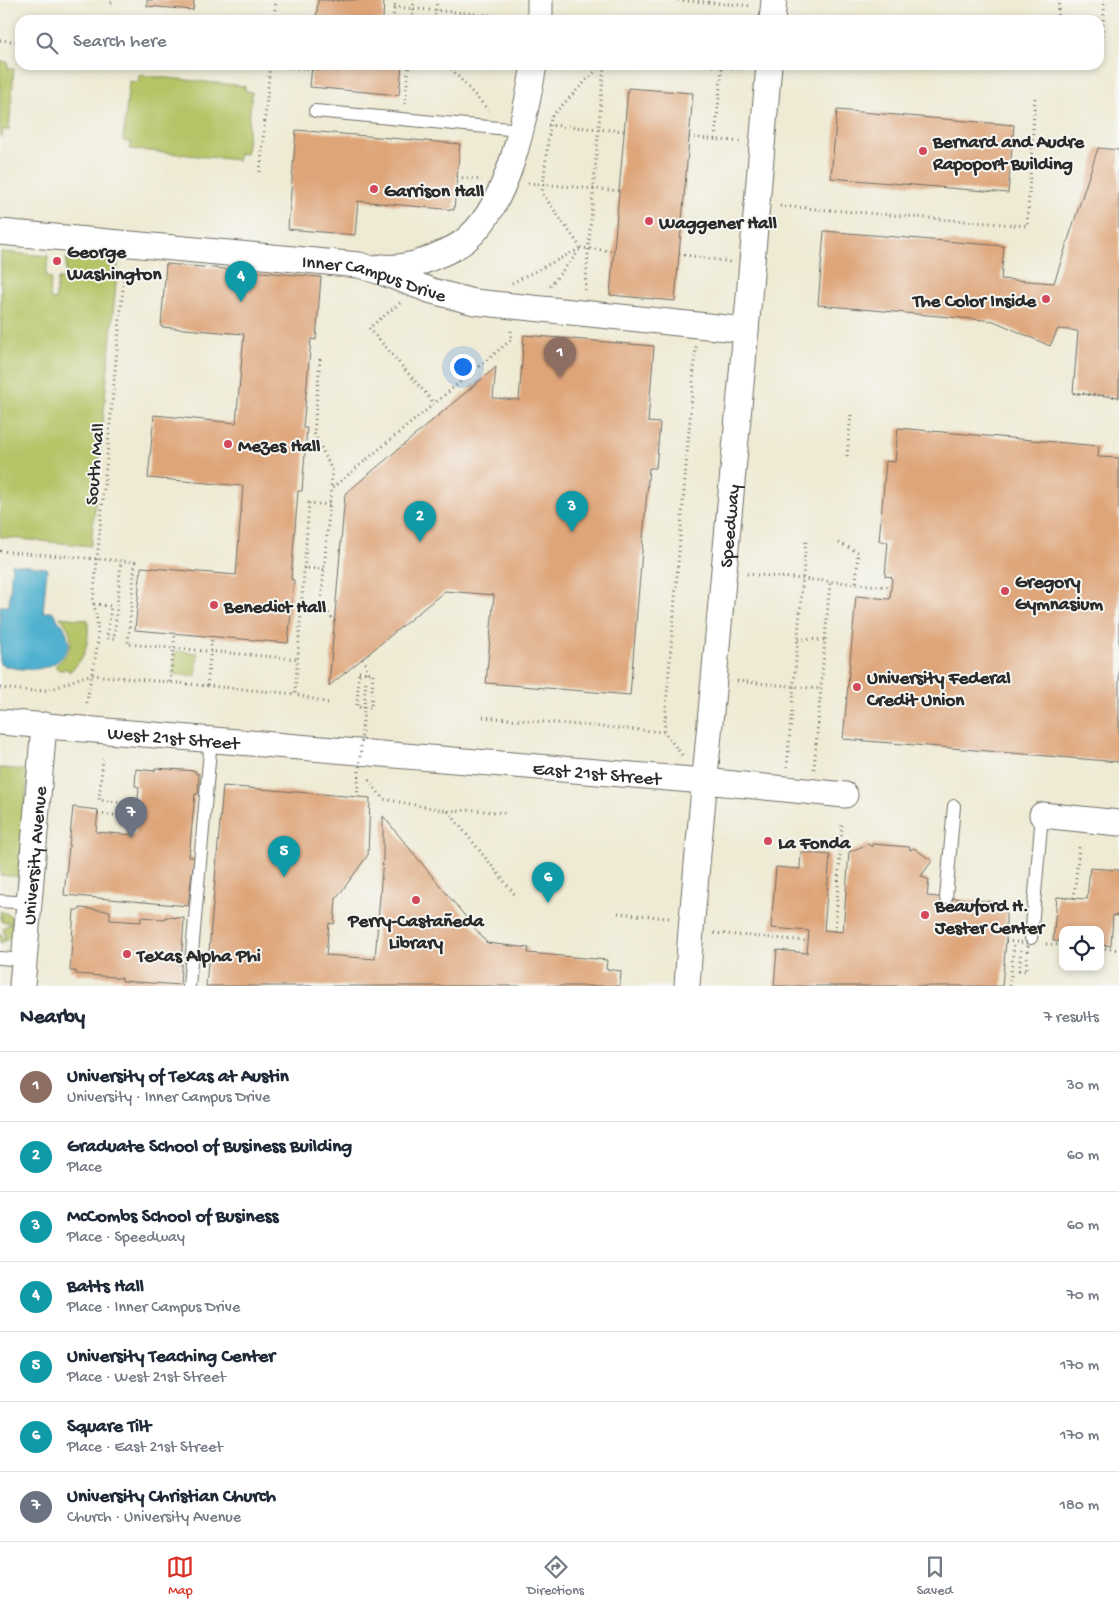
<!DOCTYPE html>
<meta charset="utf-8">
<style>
:root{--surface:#fff;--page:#f2f2f3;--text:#1f2937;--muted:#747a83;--line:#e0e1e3;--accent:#d93025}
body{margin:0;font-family:"Gochi Hand",sans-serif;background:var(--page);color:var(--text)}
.controls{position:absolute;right:15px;bottom:15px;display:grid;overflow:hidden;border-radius:10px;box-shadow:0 2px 8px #0003}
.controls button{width:45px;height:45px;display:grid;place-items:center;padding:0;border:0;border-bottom:1px solid var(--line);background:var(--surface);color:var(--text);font:25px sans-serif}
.you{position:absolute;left:462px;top:366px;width:18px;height:18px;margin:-12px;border:4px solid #fff;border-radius:50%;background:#1a73e8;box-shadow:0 0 0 8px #1a73e833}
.badge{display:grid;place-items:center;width:32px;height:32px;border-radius:50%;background:var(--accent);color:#fff;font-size:16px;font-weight:700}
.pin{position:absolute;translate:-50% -41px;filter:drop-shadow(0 1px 2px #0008)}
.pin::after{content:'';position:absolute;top:26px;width:18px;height:15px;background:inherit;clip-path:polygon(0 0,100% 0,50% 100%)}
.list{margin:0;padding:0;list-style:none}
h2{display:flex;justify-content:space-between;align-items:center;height:65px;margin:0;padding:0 20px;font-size:21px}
h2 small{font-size:16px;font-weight:400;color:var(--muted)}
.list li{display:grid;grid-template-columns:32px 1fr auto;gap:15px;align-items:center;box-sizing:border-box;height:70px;padding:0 20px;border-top:1px solid var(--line)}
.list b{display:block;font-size:19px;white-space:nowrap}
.list p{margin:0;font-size:16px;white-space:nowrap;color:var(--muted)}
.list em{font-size:16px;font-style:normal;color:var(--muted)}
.icon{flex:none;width:28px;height:28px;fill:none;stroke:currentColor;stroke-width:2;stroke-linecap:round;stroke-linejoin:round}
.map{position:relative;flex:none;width:1119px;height:986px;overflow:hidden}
.search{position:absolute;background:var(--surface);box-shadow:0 2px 8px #0003;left:15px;right:15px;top:15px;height:55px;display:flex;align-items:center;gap:12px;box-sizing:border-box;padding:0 18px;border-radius:15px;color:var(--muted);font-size:19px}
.sheet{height:555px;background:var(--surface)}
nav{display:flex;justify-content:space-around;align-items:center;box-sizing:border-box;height:70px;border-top:1px solid var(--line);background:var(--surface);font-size:14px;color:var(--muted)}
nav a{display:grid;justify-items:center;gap:2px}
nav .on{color:var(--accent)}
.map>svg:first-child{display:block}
.green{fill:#b5c466;stroke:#707848}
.water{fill:#50b1cf;stroke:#3e6e7d}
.building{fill:#dea579}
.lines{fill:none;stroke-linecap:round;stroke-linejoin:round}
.lane-casing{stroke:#6f6e66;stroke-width:14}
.street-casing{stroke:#6f6e66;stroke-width:27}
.path{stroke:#6f6e66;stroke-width:3;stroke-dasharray:1 4;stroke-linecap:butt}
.lane{stroke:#fff;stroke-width:12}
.street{stroke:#fff;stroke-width:25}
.path-bridge{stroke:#6f6e66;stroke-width:3;stroke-dasharray:1 4;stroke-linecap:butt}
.poi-dot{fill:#d1495b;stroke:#f6f6f2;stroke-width:2}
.labels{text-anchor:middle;stroke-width:4;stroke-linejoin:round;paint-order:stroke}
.poi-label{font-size:19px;font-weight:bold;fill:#2b2b2b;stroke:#f6f6f2;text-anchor:start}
.street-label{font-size:19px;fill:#2b2b2b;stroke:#f6f6f2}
</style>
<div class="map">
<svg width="1119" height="986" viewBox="0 0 1119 986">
<rect width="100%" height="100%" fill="#f6f6f2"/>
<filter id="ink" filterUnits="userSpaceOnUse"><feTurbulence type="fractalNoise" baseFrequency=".02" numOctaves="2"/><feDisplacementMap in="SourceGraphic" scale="10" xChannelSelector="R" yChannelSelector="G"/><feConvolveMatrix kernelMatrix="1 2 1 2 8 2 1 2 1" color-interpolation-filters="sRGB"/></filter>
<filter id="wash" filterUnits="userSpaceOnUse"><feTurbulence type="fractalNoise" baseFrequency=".0096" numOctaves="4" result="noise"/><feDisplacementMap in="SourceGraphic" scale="20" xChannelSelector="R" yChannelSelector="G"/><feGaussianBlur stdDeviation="1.12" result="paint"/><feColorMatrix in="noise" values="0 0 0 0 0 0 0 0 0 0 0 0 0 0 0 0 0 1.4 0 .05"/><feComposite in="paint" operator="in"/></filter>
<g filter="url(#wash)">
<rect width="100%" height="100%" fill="#eeead3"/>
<path class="green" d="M 0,61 L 8,62 L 8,69 L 14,69 L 9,130 L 2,130 L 2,137 L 0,136 Z
M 139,75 L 245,86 L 245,91 L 252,92 L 246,154 L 239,153 L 238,160 L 130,149 L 131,142 L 123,141 L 129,81 L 138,82 Z
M 1,252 L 48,256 L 46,277 L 51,278 L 50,299 L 55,300 L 58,279 L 65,279 L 67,257 L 118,262 L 91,546 L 0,537 Z
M 60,617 L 88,620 C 89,641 87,658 69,672 L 67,668 C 61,671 59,671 55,666 C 73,651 77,636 60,617 Z
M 175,651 L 198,653 L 196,676 L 173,674 Z
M 0,768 L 28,770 L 19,877 L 0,875 Z
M 0,911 L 10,915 C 17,927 14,939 0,943 L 0,934 L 6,939 L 3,928 L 12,923 L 2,922 Z"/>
<path class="water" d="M 12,564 L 47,568 L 43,612 L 53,612 L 56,616 L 58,621 L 63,625 L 67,634 L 69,644 C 67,649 65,654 61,658 C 46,673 18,671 0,664 L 0,606 L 9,606 Z"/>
<g id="blocks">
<path class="building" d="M 147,0 L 194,0 L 193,10 L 147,6 Z
M 318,0 L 384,0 L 383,20 L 316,20 Z
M 312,65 L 402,65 L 399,95 L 310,87 Z
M 628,88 L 693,93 L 675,301 L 610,295 Z
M 837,110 L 1014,125 L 1008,193 L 831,178 Z
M 296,130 L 460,144 L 454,210 L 358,201 L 355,235 L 288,229 Z
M 1098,148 L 1119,150 L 1119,397 L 1073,393 L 1078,331 L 1058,329 L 1050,346 L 994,321 L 818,305 L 824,231 L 1004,246 L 1001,279 L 1054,283 Z
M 166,264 L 321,277 L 316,340 L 311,339 L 303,428 L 307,428 L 302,491 L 298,491 L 291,579 L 294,580 L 288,643 L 135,630 L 141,567 L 236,575 L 243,486 L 148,478 L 154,415 L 236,423 L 244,334 L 161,327 Z
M 524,335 L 654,346 L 648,422 L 660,423 L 656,468 L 649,468 L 630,695 L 486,683 L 494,595 L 445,591 L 329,686 L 345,494 L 496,367 L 493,398 L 519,400 Z
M 898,428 L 1099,446 L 1098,457 L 1119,458 L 1119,762 L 843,739 L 856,596 L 890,599 L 892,577 L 885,576 L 888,542 L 879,541 L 886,461 L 895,462 Z
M 155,768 L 196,771 L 196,774 L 199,774 L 198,794 L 195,794 L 189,857 L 194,857 L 188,906 L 64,895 L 73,807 L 98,810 L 96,832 L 135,835 L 139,787 L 135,786 L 136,769 L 155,771 Z
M 223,786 L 370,798 L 368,855 L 336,899 L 334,924 L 329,923 L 326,955 L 375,959 L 383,858 L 383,816 L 487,943 L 529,948 L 528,953 L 607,960 L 606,969 L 621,971 L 620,986 L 206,986 Z
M 868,844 L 872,847 L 872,844 L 910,847 L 910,850 L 914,848 L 932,861 L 921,876 L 929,880 L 927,896 L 1006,903 L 1006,941 L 1002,986 L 774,986 L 777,950 L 807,953 L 809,931 L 771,928 L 776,867 L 800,869 L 801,852 L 830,855 L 824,930 L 843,932 L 849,852 Z
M 1090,868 L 1119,870 L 1119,916 L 1113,915 L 1111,946 L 1100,945 L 1100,930 L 1063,930 L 1063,942 L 1053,941 L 1057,897 L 1087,899 Z
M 80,908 L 110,911 L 110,920 L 141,922 L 141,917 L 165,919 L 165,917 L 184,918 L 180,985 L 122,981 L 122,978 L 114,978 L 114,977 L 76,974 L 76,971 L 70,971 L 74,910 L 80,910 Z"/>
</g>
</g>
<g filter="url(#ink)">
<use href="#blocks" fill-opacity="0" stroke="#6f6e66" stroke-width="1"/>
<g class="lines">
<g class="lane-casing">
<path id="lane" d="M 315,111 L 520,130
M 946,898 L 954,806
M 0,901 L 29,903
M 1031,938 L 1042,815
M 0,958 L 24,960
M 189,986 L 211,739"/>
</g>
<g class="street-casing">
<g id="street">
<path d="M 540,20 L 540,0"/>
<path d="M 772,20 L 774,0"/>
<path id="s1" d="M 0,232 L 359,265 L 384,273 L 432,291 L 474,302 L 746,330"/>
<path d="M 381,267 C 401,269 419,264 436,256 C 448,251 460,246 469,237 C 510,200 525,117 534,65"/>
<path id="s2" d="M 0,722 L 704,781 L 845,795"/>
<path d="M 1042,815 L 1119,823"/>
<path id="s3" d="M 22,986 L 44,725"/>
<path id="s4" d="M 687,986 L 691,930 L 749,297 L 769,65"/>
</g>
</g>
<path class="path" d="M 332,0 L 346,1
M 678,0 L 752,6
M 111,3 L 115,0
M 394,7 L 490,15
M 274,20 L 276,0
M 393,20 L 395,0
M 412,20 L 414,0
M 435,20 L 437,0
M 1057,20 L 1059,0
M 1102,35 L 1105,0
M 0,40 L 20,42
M 252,65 L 340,71
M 448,65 L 488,110
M 601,65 L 551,117 L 542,193 L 581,248 L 614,251
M 702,65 L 745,69
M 405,104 L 409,65
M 548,125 L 624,131
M 689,137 L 741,142
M 715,139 L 722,67
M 260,172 L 270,65
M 457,177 L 482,180
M 528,183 L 619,191
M 780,206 L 1027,226 L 1035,96
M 679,254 L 730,262
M 512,283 L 581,248
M 550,286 L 579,251
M 585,290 L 604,65
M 400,303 L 369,328 L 434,403
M 320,359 L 314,433 L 332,470 L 331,488
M 1073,393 L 1119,397
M 847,456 L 851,414
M 839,543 L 858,552 L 856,584
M 0,551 L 135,562 L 128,644 L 297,659
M 303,568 L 324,569
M 747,574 L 891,587
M 94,604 L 111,606 L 107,638 L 114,639 L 121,561
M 335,622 L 321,603 L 331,489 L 511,340 L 511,329
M 798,639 L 825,640
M 362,659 L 367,665 L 366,673
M 359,672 L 373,673 L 371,708 L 357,707 Z
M 737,681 L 821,689
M 170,682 L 175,634
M 207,686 L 212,637
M 0,688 C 14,689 38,693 51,689 C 66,685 76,677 92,675 L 295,694
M 87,703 C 91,665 105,642 93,602 L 125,267
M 328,703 L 295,694 L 309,503 L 330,505
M 364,708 L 366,679
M 483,717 L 664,732
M 682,755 L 664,732 L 696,346
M 787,767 L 806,540
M 814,769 L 830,582
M 369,780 L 383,799 L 448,811 L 475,810 L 506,813
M 448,811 L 516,896
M 98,814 L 126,816 L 127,803 L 99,800 L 103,759
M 1074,898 L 1079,847
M 618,913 L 669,918
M 835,931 L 842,824
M 714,933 L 808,941
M 1046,944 L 1063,945
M 1100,948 L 1119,950
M 1021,950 L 1019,970 L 1026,971 L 1027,954
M 1010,986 L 1014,942"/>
<use href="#lane" class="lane"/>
<use href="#street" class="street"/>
<path class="path-bridge" d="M 357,797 L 364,708
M 1006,941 L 1028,943 L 1027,954"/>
</g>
</g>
<g class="poi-dot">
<circle cx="923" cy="151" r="5"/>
<circle cx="374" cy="189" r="5"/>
<circle cx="649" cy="221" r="5"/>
<circle cx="57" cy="261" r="5"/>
<circle cx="1046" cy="299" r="5"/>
<circle cx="228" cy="444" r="5"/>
<circle cx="1005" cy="591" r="5"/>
<circle cx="214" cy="605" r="5"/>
<circle cx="857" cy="687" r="5"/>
<circle cx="768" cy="841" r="5"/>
<circle cx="416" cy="900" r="5"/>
<circle cx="925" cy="915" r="5"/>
<circle cx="127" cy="954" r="5"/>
</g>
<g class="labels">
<g class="poi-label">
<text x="933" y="147">Bernard and Audre<tspan x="933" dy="22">Rapoport Building</tspan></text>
<text x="384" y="196">Garrison Hall</text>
<text x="659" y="228">Waggener Hall</text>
<text x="67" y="257">George<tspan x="67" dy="22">Washington</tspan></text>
<text x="1036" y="306" text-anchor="end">The Color Inside</text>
<text x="238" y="451">Mezes Hall</text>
<text x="1015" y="587">Gregory<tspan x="1015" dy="22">Gymnasium</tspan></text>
<text x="224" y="612">Benedict Hall</text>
<text x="867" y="683">University Federal<tspan x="867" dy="22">Credit Union</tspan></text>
<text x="778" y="848">La Fonda</text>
<text x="935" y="911">Beauford H.<tspan x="935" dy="22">Jester Center</tspan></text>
<text x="416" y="926" text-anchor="middle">Perry-Castañeda<tspan x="416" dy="22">Library</tspan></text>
<text x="137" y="961">Texas Alpha Phi</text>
</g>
<g class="street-label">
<text dy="7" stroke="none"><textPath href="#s1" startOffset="378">Inner Campus Drive</textPath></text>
<text transform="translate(93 464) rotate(-85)" y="7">South Mall</text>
<text dy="7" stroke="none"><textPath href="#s4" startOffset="462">Speedway</textPath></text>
<text dy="7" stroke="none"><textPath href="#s2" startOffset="174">West 21st Street</textPath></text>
<text dy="7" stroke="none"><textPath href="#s2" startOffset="599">East 21st Street</textPath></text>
<text dy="7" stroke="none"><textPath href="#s3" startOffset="131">University Avenue</textPath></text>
</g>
</g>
</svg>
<div class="controls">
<button><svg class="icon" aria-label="locate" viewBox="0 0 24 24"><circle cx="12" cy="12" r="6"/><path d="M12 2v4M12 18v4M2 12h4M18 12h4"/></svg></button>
</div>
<div class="you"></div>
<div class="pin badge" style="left:560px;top:378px;background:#8d6e63">1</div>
<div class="pin badge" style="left:420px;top:542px;background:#0f9aa8">2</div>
<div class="pin badge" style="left:572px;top:532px;background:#0f9aa8">3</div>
<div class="pin badge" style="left:241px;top:302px;background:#0f9aa8">4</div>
<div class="pin badge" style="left:284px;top:877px;background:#0f9aa8">5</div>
<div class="pin badge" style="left:548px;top:903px;background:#0f9aa8">6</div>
<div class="pin badge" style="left:131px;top:838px;background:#6b7280">7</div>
<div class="search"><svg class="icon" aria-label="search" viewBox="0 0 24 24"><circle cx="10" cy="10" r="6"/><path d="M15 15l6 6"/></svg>Search here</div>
</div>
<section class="sheet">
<h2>Nearby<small>7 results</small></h2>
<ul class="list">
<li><span class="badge" style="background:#8d6e63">1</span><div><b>University of Texas at Austin</b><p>University · Inner Campus Drive</p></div><em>30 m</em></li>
<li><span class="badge" style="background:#0f9aa8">2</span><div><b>Graduate School of Business Building</b><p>Place</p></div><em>60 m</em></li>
<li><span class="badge" style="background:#0f9aa8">3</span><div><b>McCombs School of Business</b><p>Place · Speedway</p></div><em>60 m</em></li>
<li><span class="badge" style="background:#0f9aa8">4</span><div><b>Batts Hall</b><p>Place · Inner Campus Drive</p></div><em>70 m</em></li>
<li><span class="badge" style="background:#0f9aa8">5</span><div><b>University Teaching Center</b><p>Place · West 21st Street</p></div><em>170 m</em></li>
<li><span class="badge" style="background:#0f9aa8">6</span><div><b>Square Tilt</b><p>Place · East 21st Street</p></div><em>170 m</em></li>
<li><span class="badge" style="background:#6b7280">7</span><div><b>University Christian Church</b><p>Church · University Avenue</p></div><em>180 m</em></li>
</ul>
</section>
<nav>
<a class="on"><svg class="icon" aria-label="map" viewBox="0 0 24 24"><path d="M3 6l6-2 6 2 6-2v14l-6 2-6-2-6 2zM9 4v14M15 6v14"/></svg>Map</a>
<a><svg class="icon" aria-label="directions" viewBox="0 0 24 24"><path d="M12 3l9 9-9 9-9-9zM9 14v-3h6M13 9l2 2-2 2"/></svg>Directions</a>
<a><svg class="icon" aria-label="saved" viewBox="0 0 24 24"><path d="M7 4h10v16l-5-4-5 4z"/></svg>Saved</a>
</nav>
